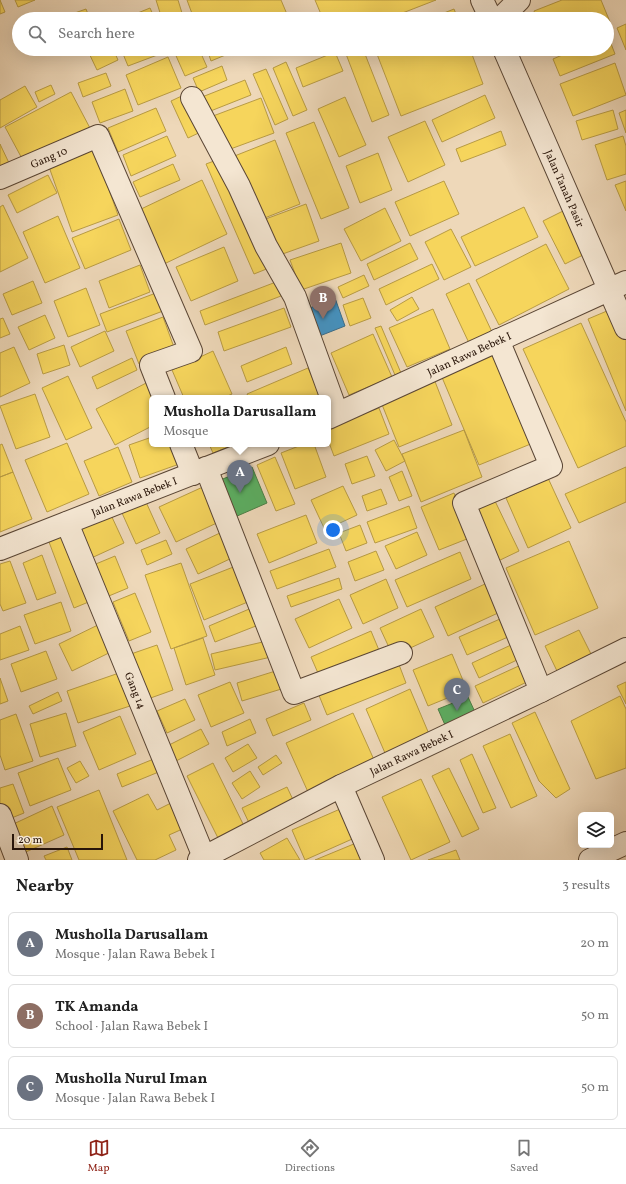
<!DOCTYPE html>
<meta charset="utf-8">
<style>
:root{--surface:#fff;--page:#f2f2f2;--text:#222;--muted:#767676;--line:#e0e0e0;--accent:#8f2418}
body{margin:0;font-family:Vollkorn,serif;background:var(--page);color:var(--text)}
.controls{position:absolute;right:12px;bottom:12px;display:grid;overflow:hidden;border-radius:6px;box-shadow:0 4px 16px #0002}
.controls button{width:36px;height:36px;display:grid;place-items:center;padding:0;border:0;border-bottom:1px solid var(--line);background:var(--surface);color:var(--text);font:20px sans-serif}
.scale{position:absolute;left:12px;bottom:10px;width:91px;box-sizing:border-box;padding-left:4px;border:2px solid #291509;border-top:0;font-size:11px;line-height:14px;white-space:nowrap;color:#291509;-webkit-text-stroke:3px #f4e6d2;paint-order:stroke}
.you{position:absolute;left:333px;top:530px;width:14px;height:14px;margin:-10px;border:3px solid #fff;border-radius:50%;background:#1a73e8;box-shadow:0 0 0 6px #1a73e833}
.badge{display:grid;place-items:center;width:26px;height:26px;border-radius:50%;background:var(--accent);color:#fff;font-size:13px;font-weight:700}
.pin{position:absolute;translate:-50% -33px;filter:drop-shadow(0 1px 2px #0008)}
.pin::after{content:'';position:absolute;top:21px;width:14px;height:12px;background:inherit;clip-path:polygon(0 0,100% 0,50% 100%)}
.popup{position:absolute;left:149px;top:395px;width:182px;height:52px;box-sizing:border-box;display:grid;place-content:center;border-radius:6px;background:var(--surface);filter:drop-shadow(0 1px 3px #0005);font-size:13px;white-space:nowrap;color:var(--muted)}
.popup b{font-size:15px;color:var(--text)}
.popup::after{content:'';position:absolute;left:50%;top:100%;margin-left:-8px;border:8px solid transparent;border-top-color:var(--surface)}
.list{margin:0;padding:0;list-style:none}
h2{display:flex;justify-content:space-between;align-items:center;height:52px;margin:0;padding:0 16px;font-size:17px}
h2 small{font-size:13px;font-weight:400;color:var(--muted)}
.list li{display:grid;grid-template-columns:26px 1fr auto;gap:12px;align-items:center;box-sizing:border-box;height:64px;margin:0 8px 8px;padding:0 8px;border:1px solid var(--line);border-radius:6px}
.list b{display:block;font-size:15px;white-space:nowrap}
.list p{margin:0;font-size:13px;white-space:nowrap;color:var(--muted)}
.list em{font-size:13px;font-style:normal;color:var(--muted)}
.icon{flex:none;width:22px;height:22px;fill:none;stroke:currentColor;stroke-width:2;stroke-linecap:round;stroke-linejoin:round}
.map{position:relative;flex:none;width:626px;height:860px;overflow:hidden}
.search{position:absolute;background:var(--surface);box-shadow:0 4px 16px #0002;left:12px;right:12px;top:12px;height:44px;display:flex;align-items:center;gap:10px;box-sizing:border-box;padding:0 14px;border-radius:22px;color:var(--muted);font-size:15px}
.sheet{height:268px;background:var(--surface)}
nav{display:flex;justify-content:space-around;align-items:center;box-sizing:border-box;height:56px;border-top:1px solid var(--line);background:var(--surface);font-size:11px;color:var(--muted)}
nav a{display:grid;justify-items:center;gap:2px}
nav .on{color:var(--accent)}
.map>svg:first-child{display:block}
.homes{fill:#f6d55c;stroke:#b89b43}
.schools{fill:#4393c3;stroke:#3b6d8b}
.public{fill:#5aae61;stroke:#4b8047}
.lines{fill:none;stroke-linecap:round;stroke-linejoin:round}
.minor-casing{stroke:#5a4635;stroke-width:24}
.minor{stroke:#f4e6d2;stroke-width:22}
.labels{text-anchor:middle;stroke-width:4;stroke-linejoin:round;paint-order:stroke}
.street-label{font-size:11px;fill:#291509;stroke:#f4e6d2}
</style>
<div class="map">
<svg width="626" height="860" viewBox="0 0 626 860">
<rect width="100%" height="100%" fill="#eed8b9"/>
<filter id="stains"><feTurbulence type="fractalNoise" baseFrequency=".005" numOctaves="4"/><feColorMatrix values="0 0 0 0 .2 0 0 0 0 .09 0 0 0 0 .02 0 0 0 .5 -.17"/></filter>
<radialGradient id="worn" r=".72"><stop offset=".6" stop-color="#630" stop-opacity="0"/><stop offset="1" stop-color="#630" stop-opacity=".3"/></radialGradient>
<path class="homes" d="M 0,0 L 5,12 L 0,14 Z
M 15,0 L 35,0 L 18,7 Z
M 156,0 L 178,0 L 182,13 L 165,19 L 162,19 Z
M 187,0 L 281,0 L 289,19 L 194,19 Z
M 315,0 L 436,0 L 387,19 L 323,19 Z
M 562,0 L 601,0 L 610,22 L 607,24 L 607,19 L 537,19 L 534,11 Z
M 150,8 L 155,19 L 123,19 Z
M 86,9 L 90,19 L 58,19 Z
M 454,9 L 458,19 L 429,19 Z
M 626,24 L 626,50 L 617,28 Z
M 607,36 L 608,36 L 615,54 L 560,76 L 553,59 L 576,49 L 607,49 Z
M 87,49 L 113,49 L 118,60 L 97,70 Z
M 121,49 L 167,49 L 168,51 L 128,66 Z
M 173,49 L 199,49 L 207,67 L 185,76 Z
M 207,49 L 240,49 L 211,61 Z
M 360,49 L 363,49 L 389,115 L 372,122 L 346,54 Z
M 375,49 L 470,49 L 483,84 L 401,116 Z
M 335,52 L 343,71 L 303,87 L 296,68 Z
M 168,57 L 181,88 L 138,105 L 126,75 Z
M 286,62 L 307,110 L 293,116 L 273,68 Z
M 615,63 L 626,95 L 573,116 L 560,84 Z
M 222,66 L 227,80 L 199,92 L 193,78 Z
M 266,69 L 288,119 L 275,125 L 253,74 Z
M 106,73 L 111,86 L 83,97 L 78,83 Z
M 245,80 L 251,95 L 203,114 L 197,99 Z
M 51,85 L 55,94 L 39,102 L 35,92 Z
M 25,86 L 37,107 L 0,128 L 0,100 Z
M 125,89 L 133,111 L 100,123 L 92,102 Z
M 71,92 L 91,130 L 26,166 L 5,127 Z
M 188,93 L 205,130 L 188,138 L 171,101 Z
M 485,95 L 495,118 L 442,142 L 432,120 Z
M 345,97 L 366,145 L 339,157 L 318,109 Z
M 261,98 L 274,133 L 225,151 L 213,116 Z
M 156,108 L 166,131 L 118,152 L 108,128 Z
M 613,110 L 618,129 L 582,140 L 576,121 Z
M 626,110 L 626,133 L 619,113 Z
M 425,121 L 445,165 L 408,182 L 388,137 Z
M 314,122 L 349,208 L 321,219 L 286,133 Z
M 501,131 L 506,145 L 461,162 L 456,149 Z
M 167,136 L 176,156 L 131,176 L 123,155 Z
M 623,136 L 626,146 L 626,174 L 607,180 L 595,145 Z
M 275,140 L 300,204 L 257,221 L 232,157 Z
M 0,144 L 9,163 L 0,167 Z
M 94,148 L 118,215 L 72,232 L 48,164 Z
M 378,153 L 392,190 L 360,203 L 346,166 Z
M 222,158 L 269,268 L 254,274 L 206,164 Z
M 173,164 L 180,180 L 140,197 L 133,182 Z
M 48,175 L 57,193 L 17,213 L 8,195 Z
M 202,180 L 227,234 L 164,264 L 139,210 Z
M 444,181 L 459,214 L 410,236 L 395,202 Z
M 626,181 L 626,211 L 615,185 Z
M 306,204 L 319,241 L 277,256 L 263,220 Z
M 3,205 L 28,258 L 0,272 L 0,207 Z
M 524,207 L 538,237 L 475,266 L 461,237 Z
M 385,208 L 401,241 L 361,261 L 344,229 Z
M 565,210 L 587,253 L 565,264 L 543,221 Z
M 58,216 L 80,268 L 45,283 L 23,232 Z
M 119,219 L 131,250 L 85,269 L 72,238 Z
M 451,229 L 471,267 L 444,280 L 425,242 Z
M 341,243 L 351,273 L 301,290 L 290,260 Z
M 410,243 L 418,259 L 374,280 L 367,264 Z
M 546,244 L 569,289 L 499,325 L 476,280 Z
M 224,247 L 238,281 L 191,301 L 176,267 Z
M 432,264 L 439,279 L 386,305 L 379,289 Z
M 140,265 L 150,292 L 109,308 L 99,281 Z
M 364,275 L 369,286 L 343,298 L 338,287 Z
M 33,281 L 42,303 L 12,315 L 3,294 Z
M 276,282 L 281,296 L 205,325 L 200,311 Z
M 469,283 L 492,332 L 469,343 L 446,294 Z
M 86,288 L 100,325 L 68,337 L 54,301 Z
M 156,293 L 163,311 L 107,332 L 100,314 Z
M 412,297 L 419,309 L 397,321 L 390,310 Z
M 363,298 L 371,318 L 350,326 L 343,305 Z
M 284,308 L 291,327 L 224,351 L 218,332 Z
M 614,308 L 626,338 L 626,411 L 588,319 Z
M 433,309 L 450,349 L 407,367 L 389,328 Z
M 45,315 L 55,338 L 29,350 L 18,327 Z
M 163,317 L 175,350 L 139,364 L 126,331 Z
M 3,318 L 10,334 L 0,338 L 0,319 Z
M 581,323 L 626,422 L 626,446 L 578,468 L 523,349 Z
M 381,326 L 401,373 L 395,375 L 375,328 Z
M 105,331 L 114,351 L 80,367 L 71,347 Z
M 373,334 L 392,377 L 349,395 L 331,353 Z
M 64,345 L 70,365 L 43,374 L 37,354 Z
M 14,347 L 30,383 L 0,397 L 0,353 Z
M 286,347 L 292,364 L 247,382 L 241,366 Z
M 500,350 L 538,441 L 479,465 L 441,375 Z
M 213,351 L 232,394 L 223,398 L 184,398 L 172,370 Z
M 132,358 L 137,370 L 97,389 L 92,377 Z
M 308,368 L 321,398 L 249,398 L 247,394 Z
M 68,376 L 92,428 L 66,440 L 42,388 Z
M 434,379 L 452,425 L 399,447 L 381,402 Z
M 150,381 L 159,398 L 152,398 L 152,426 L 115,445 L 96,409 Z
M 35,394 L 50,437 L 16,449 L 0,406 Z
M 379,408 L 389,434 L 334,456 L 328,440 L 328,427 Z
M 464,430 L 482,477 L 421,502 L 402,454 Z
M 152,437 L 152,444 L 179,444 L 185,462 L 140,478 L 129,445 Z
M 394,440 L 405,461 L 386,471 L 375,450 Z
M 67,443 L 89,494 L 47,512 L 25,460 Z
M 2,444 L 13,472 L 0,477 L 0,445 Z
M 209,444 L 236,444 L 213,453 Z
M 304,444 L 314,444 L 326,477 L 295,489 L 281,453 Z
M 118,447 L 132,482 L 99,496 L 84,461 Z
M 367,456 L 375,476 L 352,484 L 345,464 Z
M 275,457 L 295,504 L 276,511 L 257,465 Z
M 626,467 L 626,502 L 579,523 L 565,494 Z
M 402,471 L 412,496 L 399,501 L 389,477 Z
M 13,472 L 32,519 L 0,532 L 0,477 Z
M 548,478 L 571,528 L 528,548 L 506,498 Z
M 205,486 L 221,521 L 176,542 L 159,507 Z
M 343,486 L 357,515 L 325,530 L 311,500 Z
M 381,489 L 387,504 L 367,511 L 362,496 Z
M 454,493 L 472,537 L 439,550 L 421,507 Z
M 495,501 L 519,551 L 496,562 L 472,512 Z
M 146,502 L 160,533 L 136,544 L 122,513 Z
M 409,506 L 417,528 L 375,543 L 367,522 Z
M 111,515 L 124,543 L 87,560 L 74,532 Z
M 306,515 L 317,543 L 269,563 L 257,534 Z
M 360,525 L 367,543 L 346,551 L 339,533 Z
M 222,532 L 234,557 L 198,574 L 186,549 Z
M 417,532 L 427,555 L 396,569 L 385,546 Z
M 67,534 L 91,601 L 74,608 L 49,542 Z
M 166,540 L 172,554 L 147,565 L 141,550 Z
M 569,541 L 598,608 L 535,635 L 506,568 Z
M 329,549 L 336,567 L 277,589 L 270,571 Z
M 376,551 L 384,570 L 355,581 L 348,562 Z
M 460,552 L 471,579 L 407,607 L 395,580 Z
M 42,555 L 56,593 L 37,600 L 23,563 Z
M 115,556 L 128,588 L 104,598 L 91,566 Z
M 10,561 L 26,603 L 3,611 L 0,604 L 0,564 Z
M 181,563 L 207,636 L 171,649 L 145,575 Z
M 241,564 L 255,599 L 204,620 L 190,584 Z
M 339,578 L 342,589 L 291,607 L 287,596 Z
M 386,579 L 398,608 L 363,624 L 350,595 Z
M 485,584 L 498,613 L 448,636 L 435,607 Z
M 135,593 L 151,632 L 129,641 L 113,602 Z
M 339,599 L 352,628 L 309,648 L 295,619 Z
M 61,602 L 71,631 L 35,644 L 24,615 Z
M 254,607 L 261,624 L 215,642 L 209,626 Z
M 421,609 L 434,637 L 393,656 L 380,628 Z
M 500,619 L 508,637 L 467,655 L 459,637 Z
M 104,622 L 117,649 L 72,671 L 59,644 Z
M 20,626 L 29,650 L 0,660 L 0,634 Z
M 579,630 L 591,654 L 557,671 L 545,646 Z
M 371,631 L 381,655 L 321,680 L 311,657 Z
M 203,638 L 215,675 L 186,685 L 174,648 Z
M 267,641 L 271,657 L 215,670 L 211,654 Z
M 157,645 L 173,690 L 145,700 L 128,655 Z
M 511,645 L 517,660 L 479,678 L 472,663 Z
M 46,651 L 57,679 L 21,692 L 11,664 Z
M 452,654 L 467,690 L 428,706 L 413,670 Z
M 398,662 L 406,683 L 327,715 L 318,693 Z
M 523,664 L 531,680 L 483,703 L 475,686 Z
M 282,669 L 288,687 L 242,701 L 237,683 Z
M 119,673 L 130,706 L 78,723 L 67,691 Z
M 0,678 L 8,701 L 0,704 Z
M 230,682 L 244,713 L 211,727 L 198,695 Z
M 626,682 L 626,704 L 617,686 Z
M 410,689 L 429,734 L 385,753 L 366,709 Z
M 58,692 L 62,701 L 33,714 L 29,706 Z
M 620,696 L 626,709 L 626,768 L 596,779 L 571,721 Z
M 185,699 L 195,720 L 167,733 L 157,711 Z
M 304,703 L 311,720 L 273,736 L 266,719 Z
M 535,712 L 570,789 L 556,798 L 539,781 L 512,723 Z
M 66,713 L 76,746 L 40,757 L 30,724 Z
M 353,713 L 375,762 L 308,792 L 286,743 Z
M 16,714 L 33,761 L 5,770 L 0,755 L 0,720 Z
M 120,716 L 136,754 L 99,770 L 83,732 Z
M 250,719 L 256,733 L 227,746 L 222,732 Z
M 201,729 L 209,744 L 176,761 L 167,746 Z
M 510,734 L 537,796 L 511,808 L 483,746 Z
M 248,744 L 257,758 L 233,772 L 225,758 Z
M 472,754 L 496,808 L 483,813 L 460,760 Z
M 276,755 L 282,763 L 263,775 L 258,767 Z
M 161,756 L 166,769 L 122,787 L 117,774 Z
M 58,758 L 71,790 L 30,806 L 18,773 Z
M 80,761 L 89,776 L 76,783 L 67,768 Z
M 213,763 L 245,828 L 219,840 L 187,776 Z
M 449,768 L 479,829 L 462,837 L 432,776 Z
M 250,771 L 260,787 L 242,799 L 232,783 Z
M 421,779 L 450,842 L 411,860 L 382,797 Z
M 13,784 L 24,813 L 4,821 L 0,811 L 0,788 Z
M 287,787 L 295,804 L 250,825 L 242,808 Z
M 99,790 L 127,860 L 79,860 L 57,807 Z
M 148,794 L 157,810 L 175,801 L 187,827 L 169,835 L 176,850 L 155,860 L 137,860 L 113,811 Z
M 52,806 L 64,835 L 19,855 L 7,827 Z
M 347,806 L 359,836 L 305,860 L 292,830 Z
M 287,838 L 300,860 L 264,860 L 260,853 Z
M 361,841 L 369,860 L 315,860 Z
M 67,847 L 72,860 L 46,860 L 44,856 Z
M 456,850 L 460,860 L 428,860 Z"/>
<path class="schools" d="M 335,298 L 345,326 L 312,339 L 302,311 Z"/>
<path class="public" d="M 252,467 L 267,503 L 228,520 L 213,483 Z
M 468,697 L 475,712 L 445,725 L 438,709 Z"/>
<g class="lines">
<g class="minor-casing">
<g id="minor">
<path d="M 482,0 L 491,19"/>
<path d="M 500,19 L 519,0"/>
<path id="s1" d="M 504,49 L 626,328"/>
<path d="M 192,98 L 239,186 L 266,246 L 295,297 L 337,413"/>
<path id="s2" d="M 0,178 L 98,136 L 191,351 L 151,365 L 164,398"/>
<path d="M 498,340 L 551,466 L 464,503 L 541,691"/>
<path id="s3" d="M 328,418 L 626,282"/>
<path d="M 181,444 L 193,474"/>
<path d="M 206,468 L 294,693 L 401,653"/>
<path id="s4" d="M 67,523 L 204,857"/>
<path id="s5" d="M 0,549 L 268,444"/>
<path d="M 341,786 L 373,860"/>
<path d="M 0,815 L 17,860"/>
<path id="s6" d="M 199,860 L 341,786 L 541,691 L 626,649"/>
<path d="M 590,860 L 626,843"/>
</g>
</g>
<use href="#minor" class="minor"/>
</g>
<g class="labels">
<g class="street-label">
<text dy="4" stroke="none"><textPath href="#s2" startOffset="53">Gang 10</textPath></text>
<text dy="4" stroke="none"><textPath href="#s1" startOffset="152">Jalan Tanah Pasir</textPath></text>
<text dy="4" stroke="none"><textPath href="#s3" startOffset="155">Jalan Rawa Bebek I</textPath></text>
<text dy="4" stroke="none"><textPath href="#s5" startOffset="144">Jalan Rawa Bebek I</textPath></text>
<text dy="4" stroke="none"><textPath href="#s4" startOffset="181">Gang 14</textPath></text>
<text dy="4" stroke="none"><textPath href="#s6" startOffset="238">Jalan Rawa Bebek I</textPath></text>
</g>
</g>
<rect width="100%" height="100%" filter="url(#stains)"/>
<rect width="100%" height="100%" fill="url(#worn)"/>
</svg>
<div class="controls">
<button><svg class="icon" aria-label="layers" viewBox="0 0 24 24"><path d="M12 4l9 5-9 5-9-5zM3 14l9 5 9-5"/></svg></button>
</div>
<div class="scale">20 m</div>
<div class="you"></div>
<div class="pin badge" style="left:240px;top:493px;background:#6b7280">A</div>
<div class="popup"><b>Musholla Darusallam</b>Mosque</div>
<div class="pin badge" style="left:323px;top:319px;background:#8d6e63">B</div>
<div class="pin badge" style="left:457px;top:711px;background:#6b7280">C</div>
<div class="search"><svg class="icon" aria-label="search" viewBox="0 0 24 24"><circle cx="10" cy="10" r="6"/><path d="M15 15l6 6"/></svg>Search here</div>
</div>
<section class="sheet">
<h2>Nearby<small>3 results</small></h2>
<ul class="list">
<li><span class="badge" style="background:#6b7280">A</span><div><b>Musholla Darusallam</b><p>Mosque · Jalan Rawa Bebek I</p></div><em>20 m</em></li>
<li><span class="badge" style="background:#8d6e63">B</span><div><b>TK Amanda</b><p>School · Jalan Rawa Bebek I</p></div><em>50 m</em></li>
<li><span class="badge" style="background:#6b7280">C</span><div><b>Musholla Nurul Iman</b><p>Mosque · Jalan Rawa Bebek I</p></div><em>50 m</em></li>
</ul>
</section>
<nav>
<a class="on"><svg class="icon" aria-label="map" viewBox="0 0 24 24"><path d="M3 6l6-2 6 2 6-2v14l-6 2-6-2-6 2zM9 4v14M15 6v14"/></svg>Map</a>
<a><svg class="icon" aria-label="directions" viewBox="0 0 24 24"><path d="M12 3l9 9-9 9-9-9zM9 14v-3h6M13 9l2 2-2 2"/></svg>Directions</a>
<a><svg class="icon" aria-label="saved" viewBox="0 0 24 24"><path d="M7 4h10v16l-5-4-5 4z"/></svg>Saved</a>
</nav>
